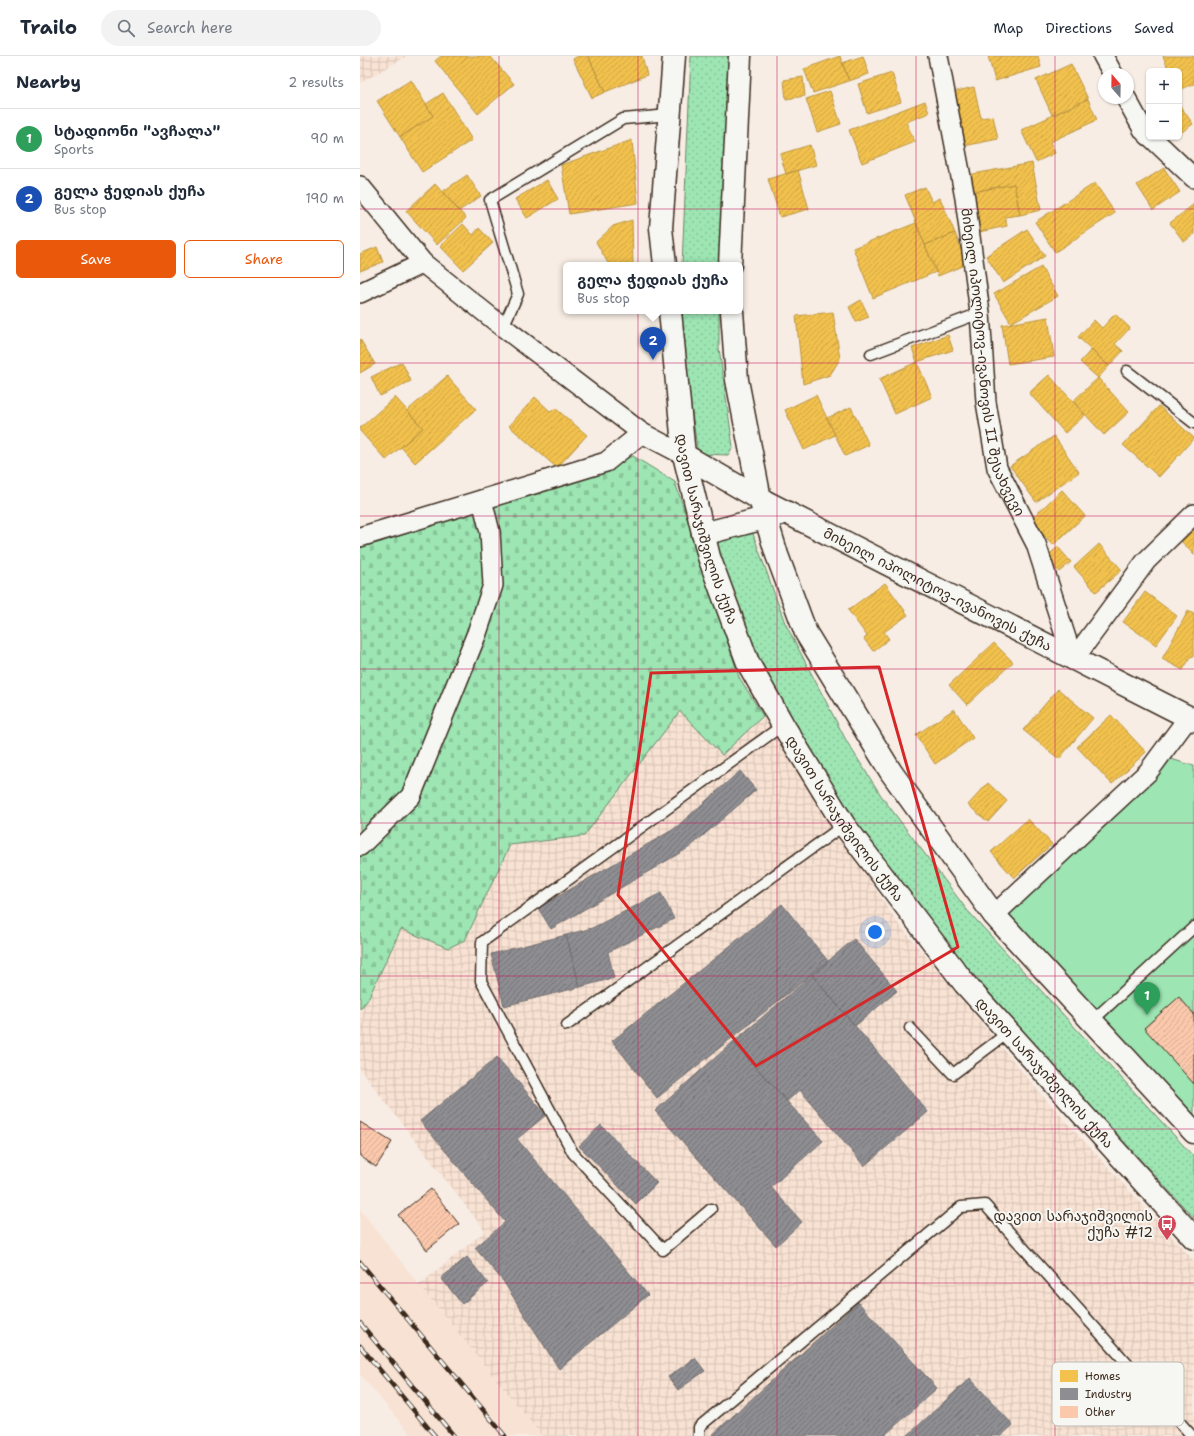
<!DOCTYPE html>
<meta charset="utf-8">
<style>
:root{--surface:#fff;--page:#f2f2f3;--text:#1f2937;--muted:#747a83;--line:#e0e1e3;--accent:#ea580c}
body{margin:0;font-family:"Shantell Sans","Noto Sans Georgian",sans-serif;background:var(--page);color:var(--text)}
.controls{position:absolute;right:12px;top:12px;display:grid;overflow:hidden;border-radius:6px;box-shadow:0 1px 3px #0004}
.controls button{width:36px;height:36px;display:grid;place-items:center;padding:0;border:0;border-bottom:1px solid var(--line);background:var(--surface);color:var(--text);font:20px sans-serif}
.compass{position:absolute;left:738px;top:12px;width:36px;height:36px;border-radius:50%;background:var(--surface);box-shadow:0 1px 3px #0004;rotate:340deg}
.you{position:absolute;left:515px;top:876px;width:14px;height:14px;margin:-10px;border:3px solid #fff;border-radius:50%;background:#1a73e8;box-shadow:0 0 0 6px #1a73e833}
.badge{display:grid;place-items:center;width:26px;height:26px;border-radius:50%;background:var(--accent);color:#fff;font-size:13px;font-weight:700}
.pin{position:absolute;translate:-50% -33px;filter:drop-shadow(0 1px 2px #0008)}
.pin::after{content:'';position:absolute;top:21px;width:14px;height:12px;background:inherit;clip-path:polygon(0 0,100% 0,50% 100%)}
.popup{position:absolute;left:203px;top:206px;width:180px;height:52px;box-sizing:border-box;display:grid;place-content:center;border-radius:6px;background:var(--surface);filter:drop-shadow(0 1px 3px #0005);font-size:13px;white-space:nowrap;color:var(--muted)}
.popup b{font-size:15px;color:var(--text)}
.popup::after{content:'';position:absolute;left:50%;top:100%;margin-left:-8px;border:8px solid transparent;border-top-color:var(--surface)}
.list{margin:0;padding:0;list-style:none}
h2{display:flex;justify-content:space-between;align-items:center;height:52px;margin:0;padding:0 16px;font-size:17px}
h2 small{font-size:13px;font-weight:400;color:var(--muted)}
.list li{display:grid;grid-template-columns:26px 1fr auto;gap:12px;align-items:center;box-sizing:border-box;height:60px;padding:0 16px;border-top:1px solid var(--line)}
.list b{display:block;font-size:15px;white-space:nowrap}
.list p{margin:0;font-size:13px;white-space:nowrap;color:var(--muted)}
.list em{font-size:13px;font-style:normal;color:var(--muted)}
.actions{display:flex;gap:8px;padding:12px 16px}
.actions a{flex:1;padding:9px 0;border:1px solid var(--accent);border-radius:6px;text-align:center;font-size:14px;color:var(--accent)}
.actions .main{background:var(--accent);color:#fff}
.icon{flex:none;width:22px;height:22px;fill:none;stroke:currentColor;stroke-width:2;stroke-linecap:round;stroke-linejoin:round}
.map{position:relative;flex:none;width:834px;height:1380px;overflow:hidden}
header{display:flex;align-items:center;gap:24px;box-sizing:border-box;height:56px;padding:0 20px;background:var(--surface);border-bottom:1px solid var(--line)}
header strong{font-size:19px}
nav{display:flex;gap:22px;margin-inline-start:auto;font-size:14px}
.search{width:280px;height:36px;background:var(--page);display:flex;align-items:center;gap:10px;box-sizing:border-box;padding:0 14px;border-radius:22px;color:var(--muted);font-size:15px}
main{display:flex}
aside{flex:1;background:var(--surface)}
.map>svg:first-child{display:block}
.built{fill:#f8e2d3}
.industrial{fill:url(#industrial-grid)}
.grass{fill:url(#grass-dots);stroke:#6c8868}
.cemetery{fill:url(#cemetery-stones);stroke:#6c8868}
.garden{fill:#9de5b3;stroke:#6c8868}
.homes{fill:url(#homes-hatch);stroke:#bb9440}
.industry{fill:url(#industry-hatch);stroke:#746f6f}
.building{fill:url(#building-hatch);stroke:#3b2a1e}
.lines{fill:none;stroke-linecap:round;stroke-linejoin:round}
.lane-casing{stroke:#3b2a1e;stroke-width:13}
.street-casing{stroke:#3b2a1e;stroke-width:22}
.secondary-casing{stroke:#3b2a1e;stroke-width:25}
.lane{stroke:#f6f6f2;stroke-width:10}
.street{stroke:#f6f6f2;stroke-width:19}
.secondary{stroke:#f6f6f2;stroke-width:22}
.rail-casing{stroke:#3b2a1e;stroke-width:4.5}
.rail{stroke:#f6f6f2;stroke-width:3;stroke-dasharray:9;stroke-linecap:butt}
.marked{fill:none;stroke:#d62828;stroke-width:3;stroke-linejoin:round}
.grid{fill:none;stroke:#c2185b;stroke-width:1;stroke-opacity:0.55}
.labels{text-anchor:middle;stroke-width:4;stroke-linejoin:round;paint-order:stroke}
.street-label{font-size:14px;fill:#3b2a1e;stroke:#f6f6f2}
.poi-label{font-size:14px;fill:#3b2a1e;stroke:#f6f6f2;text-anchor:end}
.key{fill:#f6f6f2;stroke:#beb9b2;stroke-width:1}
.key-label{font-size:11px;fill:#3b2a1e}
</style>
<header>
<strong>Trailo</strong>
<div class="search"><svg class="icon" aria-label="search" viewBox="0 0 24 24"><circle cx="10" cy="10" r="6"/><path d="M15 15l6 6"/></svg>Search here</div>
<nav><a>Map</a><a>Directions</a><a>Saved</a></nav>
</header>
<main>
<aside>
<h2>Nearby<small>2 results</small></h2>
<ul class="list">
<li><span class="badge" style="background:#2e9e5b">1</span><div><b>სტადიონი &quot;ავჩალა&quot;</b><p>Sports</p></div><em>90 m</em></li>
<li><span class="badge" style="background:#1a4fb4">2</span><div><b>გელა ჭედიას ქუჩა</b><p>Bus stop</p></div><em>190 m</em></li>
</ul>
<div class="actions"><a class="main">Save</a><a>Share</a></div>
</aside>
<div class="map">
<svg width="834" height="1380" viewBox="0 0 834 1380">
<defs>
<pattern id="industrial-grid" width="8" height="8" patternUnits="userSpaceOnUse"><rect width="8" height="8" fill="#f8e2d3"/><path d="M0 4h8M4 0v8" fill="none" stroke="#d6c2b5"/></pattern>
<pattern id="grass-dots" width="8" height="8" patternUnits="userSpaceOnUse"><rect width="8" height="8" fill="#9de5b3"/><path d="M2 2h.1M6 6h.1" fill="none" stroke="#88c59a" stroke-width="1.8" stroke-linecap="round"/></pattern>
<pattern id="cemetery-stones" width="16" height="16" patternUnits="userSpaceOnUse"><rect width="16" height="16" fill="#9de5b3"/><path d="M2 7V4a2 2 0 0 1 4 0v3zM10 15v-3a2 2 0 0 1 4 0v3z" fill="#88c59a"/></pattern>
<pattern id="homes-hatch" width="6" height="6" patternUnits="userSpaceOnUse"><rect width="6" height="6" fill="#f2c14e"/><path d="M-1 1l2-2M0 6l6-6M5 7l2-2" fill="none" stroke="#d0a644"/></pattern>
<pattern id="industry-hatch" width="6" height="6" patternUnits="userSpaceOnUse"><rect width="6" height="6" fill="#8d8d92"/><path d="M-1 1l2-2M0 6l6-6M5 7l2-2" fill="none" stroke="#747377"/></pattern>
<pattern id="building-hatch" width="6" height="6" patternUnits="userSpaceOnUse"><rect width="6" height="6" fill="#fbc8ac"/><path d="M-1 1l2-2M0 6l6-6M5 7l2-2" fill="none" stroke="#d8ac94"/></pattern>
</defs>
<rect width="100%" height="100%" fill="#f7ede4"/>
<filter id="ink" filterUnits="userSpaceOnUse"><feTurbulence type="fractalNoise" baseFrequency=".025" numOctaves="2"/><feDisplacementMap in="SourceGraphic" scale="8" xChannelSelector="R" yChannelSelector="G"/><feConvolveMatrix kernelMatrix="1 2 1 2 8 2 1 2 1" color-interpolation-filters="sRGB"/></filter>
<g filter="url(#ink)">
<path class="built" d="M 0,1153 L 59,1229 L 182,1380 L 52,1380 L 0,1318 Z"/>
<path class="industrial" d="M 0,0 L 47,0 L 0,27 Z
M 320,654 L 362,699 L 403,660 L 537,866 L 681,1038 L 834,1205 L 834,1380 L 182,1380 L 59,1229 L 125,1175 L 0,1013 L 0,953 L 7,945 L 41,873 L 88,892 L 105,884 L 150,789 L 224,780 Z"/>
<path class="grass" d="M 331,0 L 370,0 L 359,209 L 322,209 Z
M 321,255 L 359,255 L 359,292 L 373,391 L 368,399 L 339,398 L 337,391 L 321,283 Z
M 385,473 L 393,478 L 425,567 L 487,686 L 522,741 L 607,854 L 834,1101 L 834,1162 L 686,1001 L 582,883 L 522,806 L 444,687 L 385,574 L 357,491 L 357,481 Z"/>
<path class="cemetery" d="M 273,400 L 315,426 L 379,621 L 403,660 L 362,699 L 320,655 L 224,780 L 150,789 L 105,884 L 88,892 L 41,873 L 7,945 L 0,953 L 0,491 L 18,487 Z"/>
<path class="garden" d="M 811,703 L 834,710 L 834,1060 L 648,858 Z"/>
<path class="homes" d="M 81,0 L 130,0 L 154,28 L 118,58 L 75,5 Z
M 218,0 L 228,0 L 245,36 L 232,42 L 213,3 Z
M 228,0 L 282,0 L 287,19 L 245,36 Z
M 480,0 L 489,25 L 453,37 L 444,13 Z
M 503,0 L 509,18 L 489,25 L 482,7 Z
M 628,0 L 678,0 L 681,11 L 635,25 Z
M 803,0 L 834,0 L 834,28 L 819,34 L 819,15 L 809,15 Z
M 711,8 L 728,43 L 692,59 L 676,24 Z
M 532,17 L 541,46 L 507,57 L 498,28 Z
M 443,21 L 445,40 L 426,43 L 424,24 Z
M 51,24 L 73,60 L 40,81 L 17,45 Z
M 614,31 L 621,62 L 633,60 L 638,83 L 604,90 L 593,36 Z
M 470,35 L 481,68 L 457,76 L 446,43 Z
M 83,37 L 112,84 L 62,116 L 40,81 L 73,60 L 66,48 Z
M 728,43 L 737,64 L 690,86 L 695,97 L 676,106 L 661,74 Z
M 565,45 L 569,57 L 546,66 L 555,86 L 502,107 L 489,74 Z
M 819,48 L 833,68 L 819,78 Z
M 272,84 L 278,147 L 209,158 L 201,109 Z
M 450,89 L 456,109 L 426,118 L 420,98 Z
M 672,107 L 681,154 L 660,159 L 654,128 L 612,136 L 608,119 Z
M 804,112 L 820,136 L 793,154 L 777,129 Z
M 438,114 L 449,153 L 420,161 L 408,123 Z
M 107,119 L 121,140 L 99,155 L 82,136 Z
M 187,124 L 198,143 L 167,162 L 155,143 Z
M 735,127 L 755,157 L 695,196 L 675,166 Z
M 75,128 L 106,162 L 77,189 L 46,155 Z
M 654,128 L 660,159 L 645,161 L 647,170 L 619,176 L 612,136 Z
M 565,131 L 572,146 L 580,142 L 595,177 L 565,189 L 545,139 Z
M 834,148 L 834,178 L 824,186 L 810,167 Z
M 272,164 L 273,209 L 249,209 L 236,186 L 253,170 Z
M 556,167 L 576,216 L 513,242 L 493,192 Z
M 103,168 L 113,179 L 119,172 L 133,187 L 103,214 L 80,190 Z
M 667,173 L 685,200 L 643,227 L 626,200 Z
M 595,177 L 607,208 L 578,220 L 565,189 Z
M 17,191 L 23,206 L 0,215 L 0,198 Z
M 681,211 L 698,240 L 651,267 L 634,238 Z
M 501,244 L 509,261 L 496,266 L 489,251 Z
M 473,256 L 480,303 L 470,319 L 443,328 L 436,260 Z
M 755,258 L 770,272 L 755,288 L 763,295 L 749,310 L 718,281 L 734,264 L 742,272 Z
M 688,261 L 694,301 L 648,308 L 642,269 Z
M 588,279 L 593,294 L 557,306 L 552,292 Z
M 0,283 L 15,308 L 0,317 Z
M 731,294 L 749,310 L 738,322 L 720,306 Z
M 42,306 L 51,325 L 20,340 L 11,321 Z
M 557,306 L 572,341 L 535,358 L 519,323 Z
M 689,319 L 725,359 L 705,377 L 669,337 Z
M 87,320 L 116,353 L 55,407 L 41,391 L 63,372 L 47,355 Z
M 738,322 L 769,356 L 744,379 L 713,345 Z
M 456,339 L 475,379 L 444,394 L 425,354 Z
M 35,341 L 63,372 L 26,404 L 0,375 L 0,372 Z
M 175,341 L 191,356 L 195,352 L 227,379 L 197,412 L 149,370 Z
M 799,350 L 834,382 L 799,421 L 763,389 Z
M 491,351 L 509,389 L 485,400 L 467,362 Z
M 694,380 L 719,416 L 676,446 L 650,410 Z
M 702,434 L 725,460 L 693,489 L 670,464 Z
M 834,468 L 834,499 L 819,483 Z
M 739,488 L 762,514 L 736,536 L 714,511 Z
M 698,491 L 711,506 L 699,516 L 686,501 Z
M 525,527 L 548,559 L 524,576 L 529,583 L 513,595 L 504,583 L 507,580 L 488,554 Z
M 785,536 L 817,560 L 796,589 L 763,566 Z
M 828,555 L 834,558 L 834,601 L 831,600 L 823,614 L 802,603 Z
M 634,587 L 653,606 L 607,649 L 589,629 Z
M 698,633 L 733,662 L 699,703 L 663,674 Z
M 594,653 L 613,682 L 575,708 L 556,679 Z
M 751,659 L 786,696 L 752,728 L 717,691 Z
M 628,727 L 647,745 L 628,766 L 608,749 Z
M 668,763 L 692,788 L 654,822 L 631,796 Z"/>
<path class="industry" d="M 380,715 L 396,734 L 330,791 L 191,873 L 178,852 L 314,773 Z
M 301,837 L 314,863 L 248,896 L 254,922 L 220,931 L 206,879 L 232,872 Z
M 422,848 L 468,905 L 297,1042 L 252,985 Z
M 206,879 L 220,931 L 144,950 L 131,898 Z
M 494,883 L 537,935 L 495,970 L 452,919 Z
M 452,919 L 568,1056 L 504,1110 L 440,1034 L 427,1045 L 373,986 Z
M 373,986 L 463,1085 L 411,1131 L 442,1166 L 416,1190 L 295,1055 Z
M 137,1001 L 186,1059 L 157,1083 L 288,1239 L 199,1313 L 143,1225 L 115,1192 L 145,1166 L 60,1065 Z
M 241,1069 L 297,1127 L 276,1148 L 219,1090 Z
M 107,1201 L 128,1227 L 102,1248 L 81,1222 Z
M 498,1246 L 577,1332 L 524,1380 L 351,1380 Z
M 335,1302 L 345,1315 L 318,1334 L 308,1321 Z
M 610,1322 L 653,1369 L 641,1380 L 547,1380 Z"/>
<path class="building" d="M 819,941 L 834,958 L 834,1028 L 784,972 Z
M 0,1066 L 32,1086 L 16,1111 L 0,1100 Z
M 71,1133 L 99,1168 L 67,1194 L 38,1159 Z"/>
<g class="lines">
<g class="lane-casing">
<path id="lane" d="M 143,271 L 158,238 L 130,144 L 263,63 L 310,59
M 511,298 L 620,257
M 767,315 L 834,367
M 732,965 L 834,871
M 207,969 L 484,769
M 550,972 L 593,1018 L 649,976
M 351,1153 L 303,1194 L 213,1097 L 121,925 L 122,886 L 423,669
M 339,1380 L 339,1371 L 601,1151 L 625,1149 L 832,1380"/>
</g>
<g class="street-casing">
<g id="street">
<path id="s1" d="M 578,0 L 605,142 L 620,257 L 626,346 L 637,412 L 676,488 L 713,604"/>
<path d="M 743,0 L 753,18"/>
<path d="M 766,42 L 784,75 L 789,80"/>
<path d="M 791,81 L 834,122"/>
<path d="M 0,130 L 63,207 L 143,271 L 282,377 L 324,399"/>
<path d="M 0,237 L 63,207"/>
<path d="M 0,481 L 246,406 L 282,377"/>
<path d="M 713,604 L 786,505 L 834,458"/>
<path d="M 0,790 L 51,740 L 117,577 L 133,529 L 130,476 L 122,444"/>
<path d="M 634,859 L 788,716 L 828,662"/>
</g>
</g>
<g class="secondary-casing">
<g id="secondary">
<path d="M 305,209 L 301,172 L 314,0"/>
<path d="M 370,209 L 380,0"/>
<path id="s2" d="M 310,255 L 324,399 L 349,501 L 388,607 L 423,669 L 484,769 L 605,928 L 834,1182"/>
<path d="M 372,255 L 377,324 L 400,443 L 417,499 L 446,577 L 531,716 L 634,859 L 834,1076"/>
<path id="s3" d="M 324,399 L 400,443 L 834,664"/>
<path d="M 343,478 L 420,458"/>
</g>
</g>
<use href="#lane" class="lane"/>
<use href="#street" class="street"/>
<use href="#secondary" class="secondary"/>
<g class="rail-casing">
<path id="rail" d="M 0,1206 L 145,1380
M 0,1267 L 94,1380
M 0,1290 L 75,1380"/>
</g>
<use href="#rail" class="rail"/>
</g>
</g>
<path class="marked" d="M 519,611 L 598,891 L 396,1010 L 258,839 L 291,617 Z"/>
<path class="grid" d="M 139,0 L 139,1380M 278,0 L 278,1380M 417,0 L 417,1380M 556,0 L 556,1380M 695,0 L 695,1380M 0,153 L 834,153M 0,307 L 834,307M 0,460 L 834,460M 0,613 L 834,613M 0,767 L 834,767M 0,920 L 834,920M 0,1073 L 834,1073M 0,1227 L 834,1227"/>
<defs>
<g id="bus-pin" transform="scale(1)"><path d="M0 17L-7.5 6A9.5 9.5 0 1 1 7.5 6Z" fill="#d1495b" stroke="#f6f6f2"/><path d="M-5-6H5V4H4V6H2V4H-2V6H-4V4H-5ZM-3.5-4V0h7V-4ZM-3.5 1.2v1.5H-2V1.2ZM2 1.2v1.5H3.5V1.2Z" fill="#fff"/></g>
</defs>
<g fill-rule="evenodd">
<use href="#bus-pin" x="807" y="1168"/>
</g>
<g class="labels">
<g class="street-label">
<text dy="5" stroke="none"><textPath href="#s1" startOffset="312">მიხეილ იპოლიტოვ-ივანოვის II შესახვევი</textPath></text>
<text dy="5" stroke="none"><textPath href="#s2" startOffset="222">დავით სარაჯიშვილის ქუჩა</textPath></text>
<text dy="5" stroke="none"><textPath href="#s3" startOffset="287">მიხეილ იპოლიტოვ-ივანოვის ქუჩა</textPath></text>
<text dy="5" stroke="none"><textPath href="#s2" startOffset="546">დავით სარაჯიშვილის ქუჩა</textPath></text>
<text dy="5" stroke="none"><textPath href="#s2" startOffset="870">დავით სარაჯიშვილის ქუჩა</textPath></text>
</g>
<g class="poi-label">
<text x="793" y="1165">დავით სარაჯიშვილის<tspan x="793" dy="16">ქუჩა #12</tspan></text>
</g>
</g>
<rect x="692" y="1306" width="132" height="64" rx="6" class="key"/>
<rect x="700" y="1314" width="18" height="12" fill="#f2c14e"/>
<rect x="700" y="1332" width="18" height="12" fill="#8d8d92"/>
<rect x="700" y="1350" width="18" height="12" fill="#fbc8ac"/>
<g class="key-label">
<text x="725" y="1324">Homes</text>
<text x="725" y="1342">Industry</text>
<text x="725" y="1360">Other</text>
</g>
</svg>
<div class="controls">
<button>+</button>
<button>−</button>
</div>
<svg class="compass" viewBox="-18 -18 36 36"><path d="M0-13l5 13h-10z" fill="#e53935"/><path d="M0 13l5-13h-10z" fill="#747a83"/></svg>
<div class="you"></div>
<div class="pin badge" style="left:787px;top:959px;background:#2e9e5b">1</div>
<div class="pin badge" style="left:293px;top:304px;background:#1a4fb4">2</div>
<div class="popup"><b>გელა ჭედიას ქუჩა</b>Bus stop</div>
</div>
</main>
